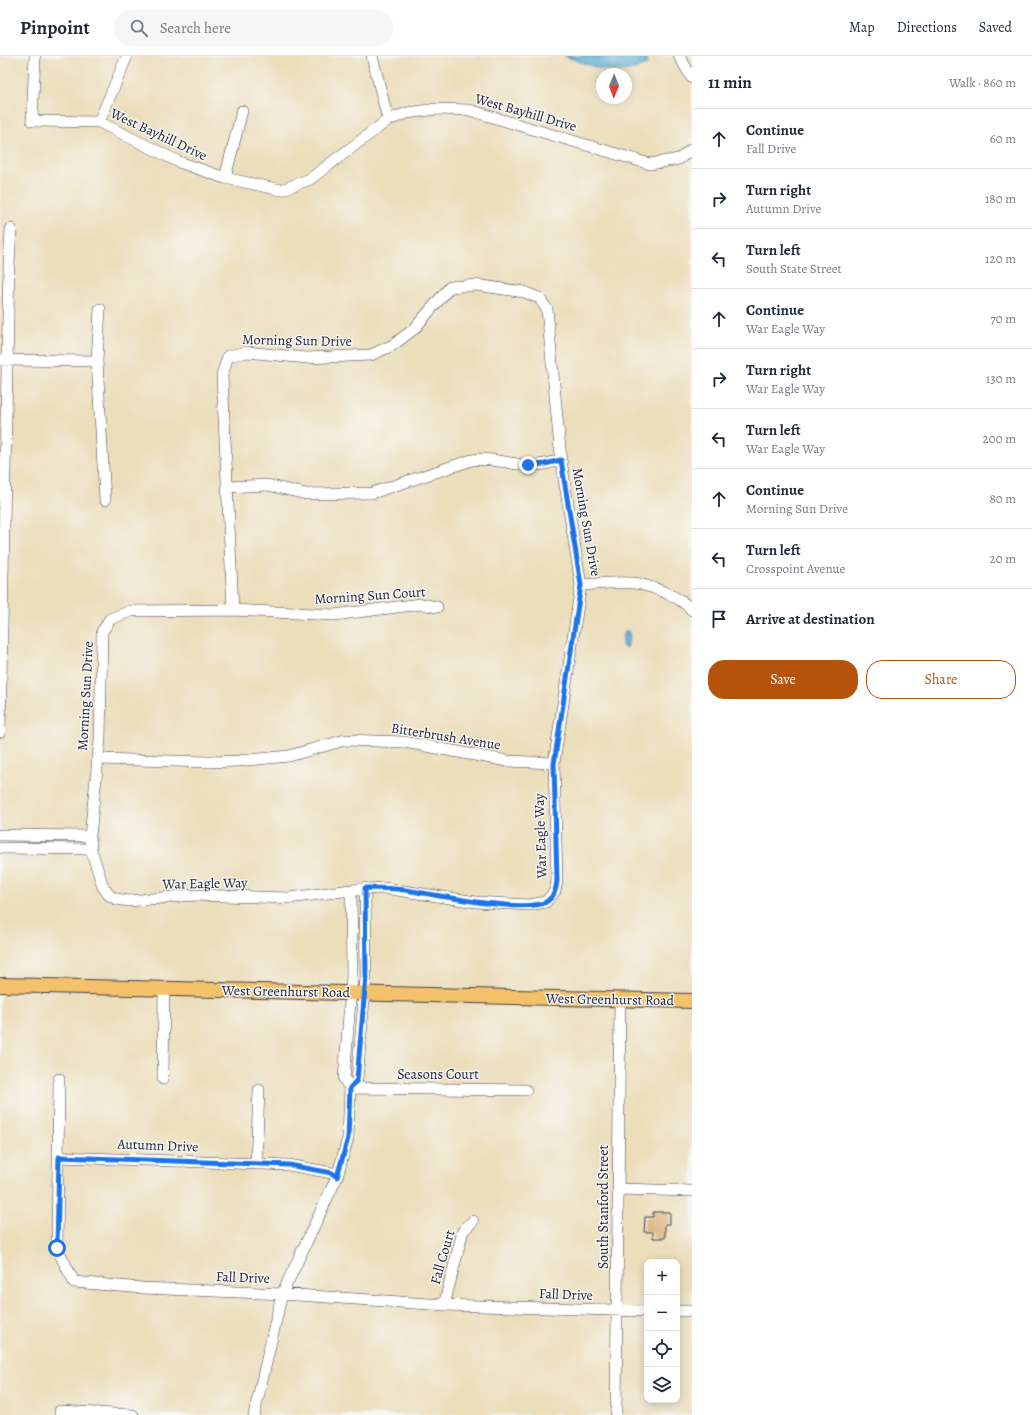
<!DOCTYPE html>
<meta charset="utf-8">
<style>
:root{--surface:#fff;--page:#f6f6f7;--text:#1f2937;--muted:#747a83;--line:#e0e1e3;--accent:#b45309}
body{margin:0;font-family:Alegreya,serif;background:var(--page);color:var(--text)}
.controls{position:absolute;right:12px;bottom:12px;display:grid;overflow:hidden;border-radius:8px;box-shadow:0 2px 10px #0003}
.controls button{width:36px;height:36px;display:grid;place-items:center;padding:0;border:0;border-bottom:1px solid var(--line);background:var(--surface);color:var(--text);font:20px sans-serif}
.compass{position:absolute;left:596px;top:12px;width:36px;height:36px;border-radius:50%;background:var(--surface);box-shadow:0 2px 10px #0003;rotate:181deg}
.stop{position:absolute;width:12px;height:12px;margin:-9px;border:3px solid #1a73e8;border-radius:50%;background:#fff}
.stop.end{background:#1a73e8;border-color:#fff;box-shadow:0 1px 4px #0008}
.list{margin:0;padding:0;list-style:none}
h2{display:flex;justify-content:space-between;align-items:center;height:52px;margin:0;padding:0 16px;font-size:17px}
h2 small{font-size:13px;font-weight:400;color:var(--muted)}
.list li{display:grid;grid-template-columns:26px 1fr auto;gap:12px;align-items:center;box-sizing:border-box;height:60px;padding:0 16px;border-top:1px solid var(--line)}
.list b{display:block;font-size:15px;white-space:nowrap}
.list p{margin:0;font-size:13px;white-space:nowrap;color:var(--muted)}
.list em{font-size:13px;font-style:normal;color:var(--muted)}
.actions{display:flex;gap:8px;padding:12px 16px}
.actions a{flex:1;padding:9px 0;border:1px solid var(--accent);border-radius:16px;text-align:center;font-size:14px;color:var(--accent)}
.actions .main{background:var(--accent);color:#fff}
.icon{flex:none;width:22px;height:22px;fill:none;stroke:currentColor;stroke-width:2;stroke-linecap:round;stroke-linejoin:round}
.map{position:relative;flex:none;width:692px;height:1359px;overflow:hidden}
header{display:flex;align-items:center;gap:24px;box-sizing:border-box;height:56px;padding:0 20px;background:var(--surface);border-bottom:1px solid var(--line)}
header strong{font-size:19px}
nav{display:flex;gap:22px;margin-inline-start:auto;font-size:14px}
.search{width:280px;height:36px;background:var(--page);display:flex;align-items:center;gap:10px;box-sizing:border-box;padding:0 14px;border-radius:22px;color:var(--muted);font-size:15px}
main{display:flex}
aside{flex:1;background:var(--surface)}
.map>svg:first-child{display:block}
.water{fill:#55aad1;stroke:#3c6686}
.building{fill:#ddb987}
.lines{fill:none;stroke-linecap:round;stroke-linejoin:round}
.minor-casing{stroke:#403e4e;stroke-width:12}
.major-casing{stroke:#403e4e;stroke-width:16}
.minor{stroke:#fff;stroke-width:11}
.major{stroke:#f4c26a;stroke-width:14}
.route{stroke:#1a73e8;stroke-width:5}
.labels{text-anchor:middle;stroke-width:3;stroke-linejoin:round;paint-order:stroke}
.street-label{font-size:14px;fill:#22223b;stroke:#f6f6f2}
</style>
<header>
<strong>Pinpoint</strong>
<div class="search"><svg class="icon" aria-label="search" viewBox="0 0 24 24"><circle cx="10" cy="10" r="6"/><path d="M15 15l6 6"/></svg>Search here</div>
<nav><a>Map</a><a>Directions</a><a>Saved</a></nav>
</header>
<main>
<div class="map">
<svg width="692" height="1359" viewBox="0 0 692 1359">
<rect width="100%" height="100%" fill="#f6f6f2"/>
<filter id="ink" filterUnits="userSpaceOnUse"><feTurbulence type="fractalNoise" baseFrequency=".025" numOctaves="2"/><feDisplacementMap in="SourceGraphic" scale="8" xChannelSelector="R" yChannelSelector="G"/><feConvolveMatrix kernelMatrix="1 2 1 2 8 2 1 2 1" color-interpolation-filters="sRGB"/></filter>
<filter id="wash" filterUnits="userSpaceOnUse"><feTurbulence type="fractalNoise" baseFrequency=".012" numOctaves="4" result="noise"/><feDisplacementMap in="SourceGraphic" scale="16" xChannelSelector="R" yChannelSelector="G"/><feGaussianBlur stdDeviation="0.9" result="paint"/><feColorMatrix in="noise" values="0 0 0 0 0 0 0 0 0 0 0 0 0 0 0 0 0 1.4 0 .05"/><feComposite in="paint" operator="in"/></filter>
<g filter="url(#wash)">
<rect width="100%" height="100%" fill="#ecdebb"/>
<path class="water" d="M 564,0 L 646,0 L 647,9 C 614,22 595,11 564,0 Z
M 625,575 L 628,575 L 630,579 L 627,592 L 624,592 L 622,589 L 623,577 Z"/>
<g id="blocks">
<path class="building" d="M 653,1156 L 670,1156 L 670,1168 L 665,1168 L 665,1182 L 653,1182 L 653,1176 L 644,1176 L 645,1161 L 653,1161 Z"/>
</g>
</g>
<g filter="url(#ink)">
<use href="#blocks" fill-opacity="0" stroke="#403e4e" stroke-width="1"/>
<g class="lines">
<g class="minor-casing">
<path id="minor" d="M 35,0 L 32,65 L 99,66 L 179,106 L 225,122 L 281,134 L 310,123 L 388,64 L 407,57 L 437,53 L 469,54 L 650,108 L 679,103 L 692,93
M 372,0 L 388,64
M 679,0 L 692,22
M 99,66 L 127,0
M 225,122 L 242,55
M 100,253 L 97,305 L 105,444
M 0,304 L 97,305
M 228,431 L 267,429 L 306,438 L 372,437 L 472,404 C 492,401 508,408 527,409 C 539,410 550,407 561,404
M 581,529 L 554,707 L 557,825 L 555,835 L 546,846 L 529,849 L 476,846 L 384,832 L 351,834 L 289,842 L 193,839 L 129,845 L 116,843 L 109,839 L 103,831 L 91,793 L 90,780 L 100,683 L 102,576 L 110,563 L 131,555 L 233,554 L 222,319 L 228,300 L 247,296 L 307,302 L 371,299 L 393,289 L 414,273 L 450,231 L 476,229 L 524,236 L 539,242 L 547,253 L 561,404 L 581,529 C 598,528 623,525 640,528 C 657,532 680,541 692,554
M 233,554 L 334,559 L 421,548 L 437,551
M 0,676 L 9,208 L 11,173
M 97,703 L 210,706 L 238,705 L 289,700 L 345,684 L 404,686 L 507,705 L 554,707
M 0,779 L 90,780
M 0,792 L 91,793
M 59,1023 L 57,1192 L 74,1226 L 142,1232 L 282,1238 L 444,1249 L 647,1255
M 163,1023 L 164,933
M 350,1032 L 344,1023 L 352,920 L 351,834
M 350,1032 L 526,1034
M 59,1101 L 289,1109 L 332,1117 L 337,1121
M 256,1108 L 259,1034
M 618,1133 L 692,1135
M 444,1249 L 463,1175 L 473,1165
M 677,1255 L 692,1255
M 60,1355 L 133,1359
M 254,1359 L 282,1238 L 337,1121 L 348,1082 L 350,1032 L 357,1024 L 366,921 L 365,832
M 616,1359 L 620,943"/>
</g>
<g class="major-casing">
<path id="major" d="M 0,929 L 692,945"/>
</g>
<use href="#minor" class="minor"/>
<use href="#major" class="major"/>
</g>
</g>
<g class="lines" filter="url(#ink)">
<path class="route" d="M 57,1192 L 59,1101 L 289,1109 L 332,1117 L 337,1121 L 348,1082 L 350,1032 L 357,1024 L 366,920 L 365,832 C 379,832 392,832 405,834 C 433,838 524,858 546,846 C 554,841 556,834 557,825 L 554,708 L 581,529 L 561,404 L 545,408 L 528,409"/>
</g>
<g class="labels">
<g class="street-label">
<text transform="translate(526 56) rotate(16)" y="5">West Bayhill Drive</text>
<text transform="translate(159 78) rotate(25)" y="5">West Bayhill Drive</text>
<text transform="translate(297 284) rotate(1)" y="5">Morning Sun Drive</text>
<text transform="translate(587 466) rotate(80)" y="5">Morning Sun Drive</text>
<text transform="translate(370 539) rotate(-4)" y="5">Morning Sun Court</text>
<text transform="translate(85 640) rotate(-87)" y="5">Morning Sun Drive</text>
<text transform="translate(446 680) rotate(9)" y="5">Bitterbrush Avenue</text>
<text transform="translate(540 780) rotate(-92)" y="5">War Eagle Way</text>
<text transform="translate(205 827) rotate(-1)" y="5">War Eagle Way</text>
<text transform="translate(286 935) rotate(1)" y="5">West Greenhurst Road</text>
<text transform="translate(610 943) rotate(1)" y="5">West Greenhurst Road</text>
<text x="438" y="1023">Seasons Court</text>
<text transform="translate(158 1089) rotate(2)" y="5">Autumn Drive</text>
<text transform="translate(603 1151) rotate(-90)" y="5">South Stanford Street</text>
<text transform="translate(442 1201) rotate(-74)" y="5">Fall Court</text>
<text transform="translate(243 1221) rotate(2)" y="5">Fall Drive</text>
<text transform="translate(566 1238) rotate(2)" y="5">Fall Drive</text>
</g>
</g>
</svg>
<div class="controls">
<button>+</button>
<button>−</button>
<button><svg class="icon" aria-label="locate" viewBox="0 0 24 24"><circle cx="12" cy="12" r="6"/><path d="M12 2v4M12 18v4M2 12h4M18 12h4"/></svg></button>
<button><svg class="icon" aria-label="layers" viewBox="0 0 24 24"><path d="M12 4l9 5-9 5-9-5zM3 14l9 5 9-5"/></svg></button>
</div>
<svg class="compass" viewBox="-18 -18 36 36"><path d="M0-13l5 13h-10z" fill="#e53935"/><path d="M0 13l5-13h-10z" fill="#747a83"/></svg>
<div class="stop" style="left:57px;top:1192px"></div>
<div class="stop end" style="left:528px;top:409px"></div>
</div>
<aside>
<h2>11 min<small>Walk · 860 m</small></h2>
<ul class="list">
<li><svg class="icon" aria-label="ahead" viewBox="0 0 24 24"><path d="M12 20V5M6 11l6-6 6 6"/></svg><div><b>Continue</b><p>Fall Drive</p></div><em>60 m</em></li>
<li><svg class="icon" aria-label="right" viewBox="0 0 24 24"><path d="M7 20v-9h11M14 6l5 5-5 5"/></svg><div><b>Turn right</b><p>Autumn Drive</p></div><em>180 m</em></li>
<li><svg class="icon" aria-label="left" viewBox="0 0 24 24"><path d="M17 20v-9H6M10 6l-5 5 5 5"/></svg><div><b>Turn left</b><p>South State Street</p></div><em>120 m</em></li>
<li><svg class="icon" aria-label="ahead" viewBox="0 0 24 24"><path d="M12 20V5M6 11l6-6 6 6"/></svg><div><b>Continue</b><p>War Eagle Way</p></div><em>70 m</em></li>
<li><svg class="icon" aria-label="right" viewBox="0 0 24 24"><path d="M7 20v-9h11M14 6l5 5-5 5"/></svg><div><b>Turn right</b><p>War Eagle Way</p></div><em>130 m</em></li>
<li><svg class="icon" aria-label="left" viewBox="0 0 24 24"><path d="M17 20v-9H6M10 6l-5 5 5 5"/></svg><div><b>Turn left</b><p>War Eagle Way</p></div><em>200 m</em></li>
<li><svg class="icon" aria-label="ahead" viewBox="0 0 24 24"><path d="M12 20V5M6 11l6-6 6 6"/></svg><div><b>Continue</b><p>Morning Sun Drive</p></div><em>80 m</em></li>
<li><svg class="icon" aria-label="left" viewBox="0 0 24 24"><path d="M17 20v-9H6M10 6l-5 5 5 5"/></svg><div><b>Turn left</b><p>Crosspoint Avenue</p></div><em>20 m</em></li>
<li><svg class="icon" aria-label="arrive" viewBox="0 0 24 24"><path d="M6 21V4h12l-3 4 3 4H6"/></svg><div><b>Arrive at destination</b></div></li>
</ul>
<div class="actions"><a class="main">Save</a><a>Share</a></div>
</aside>
</main>
